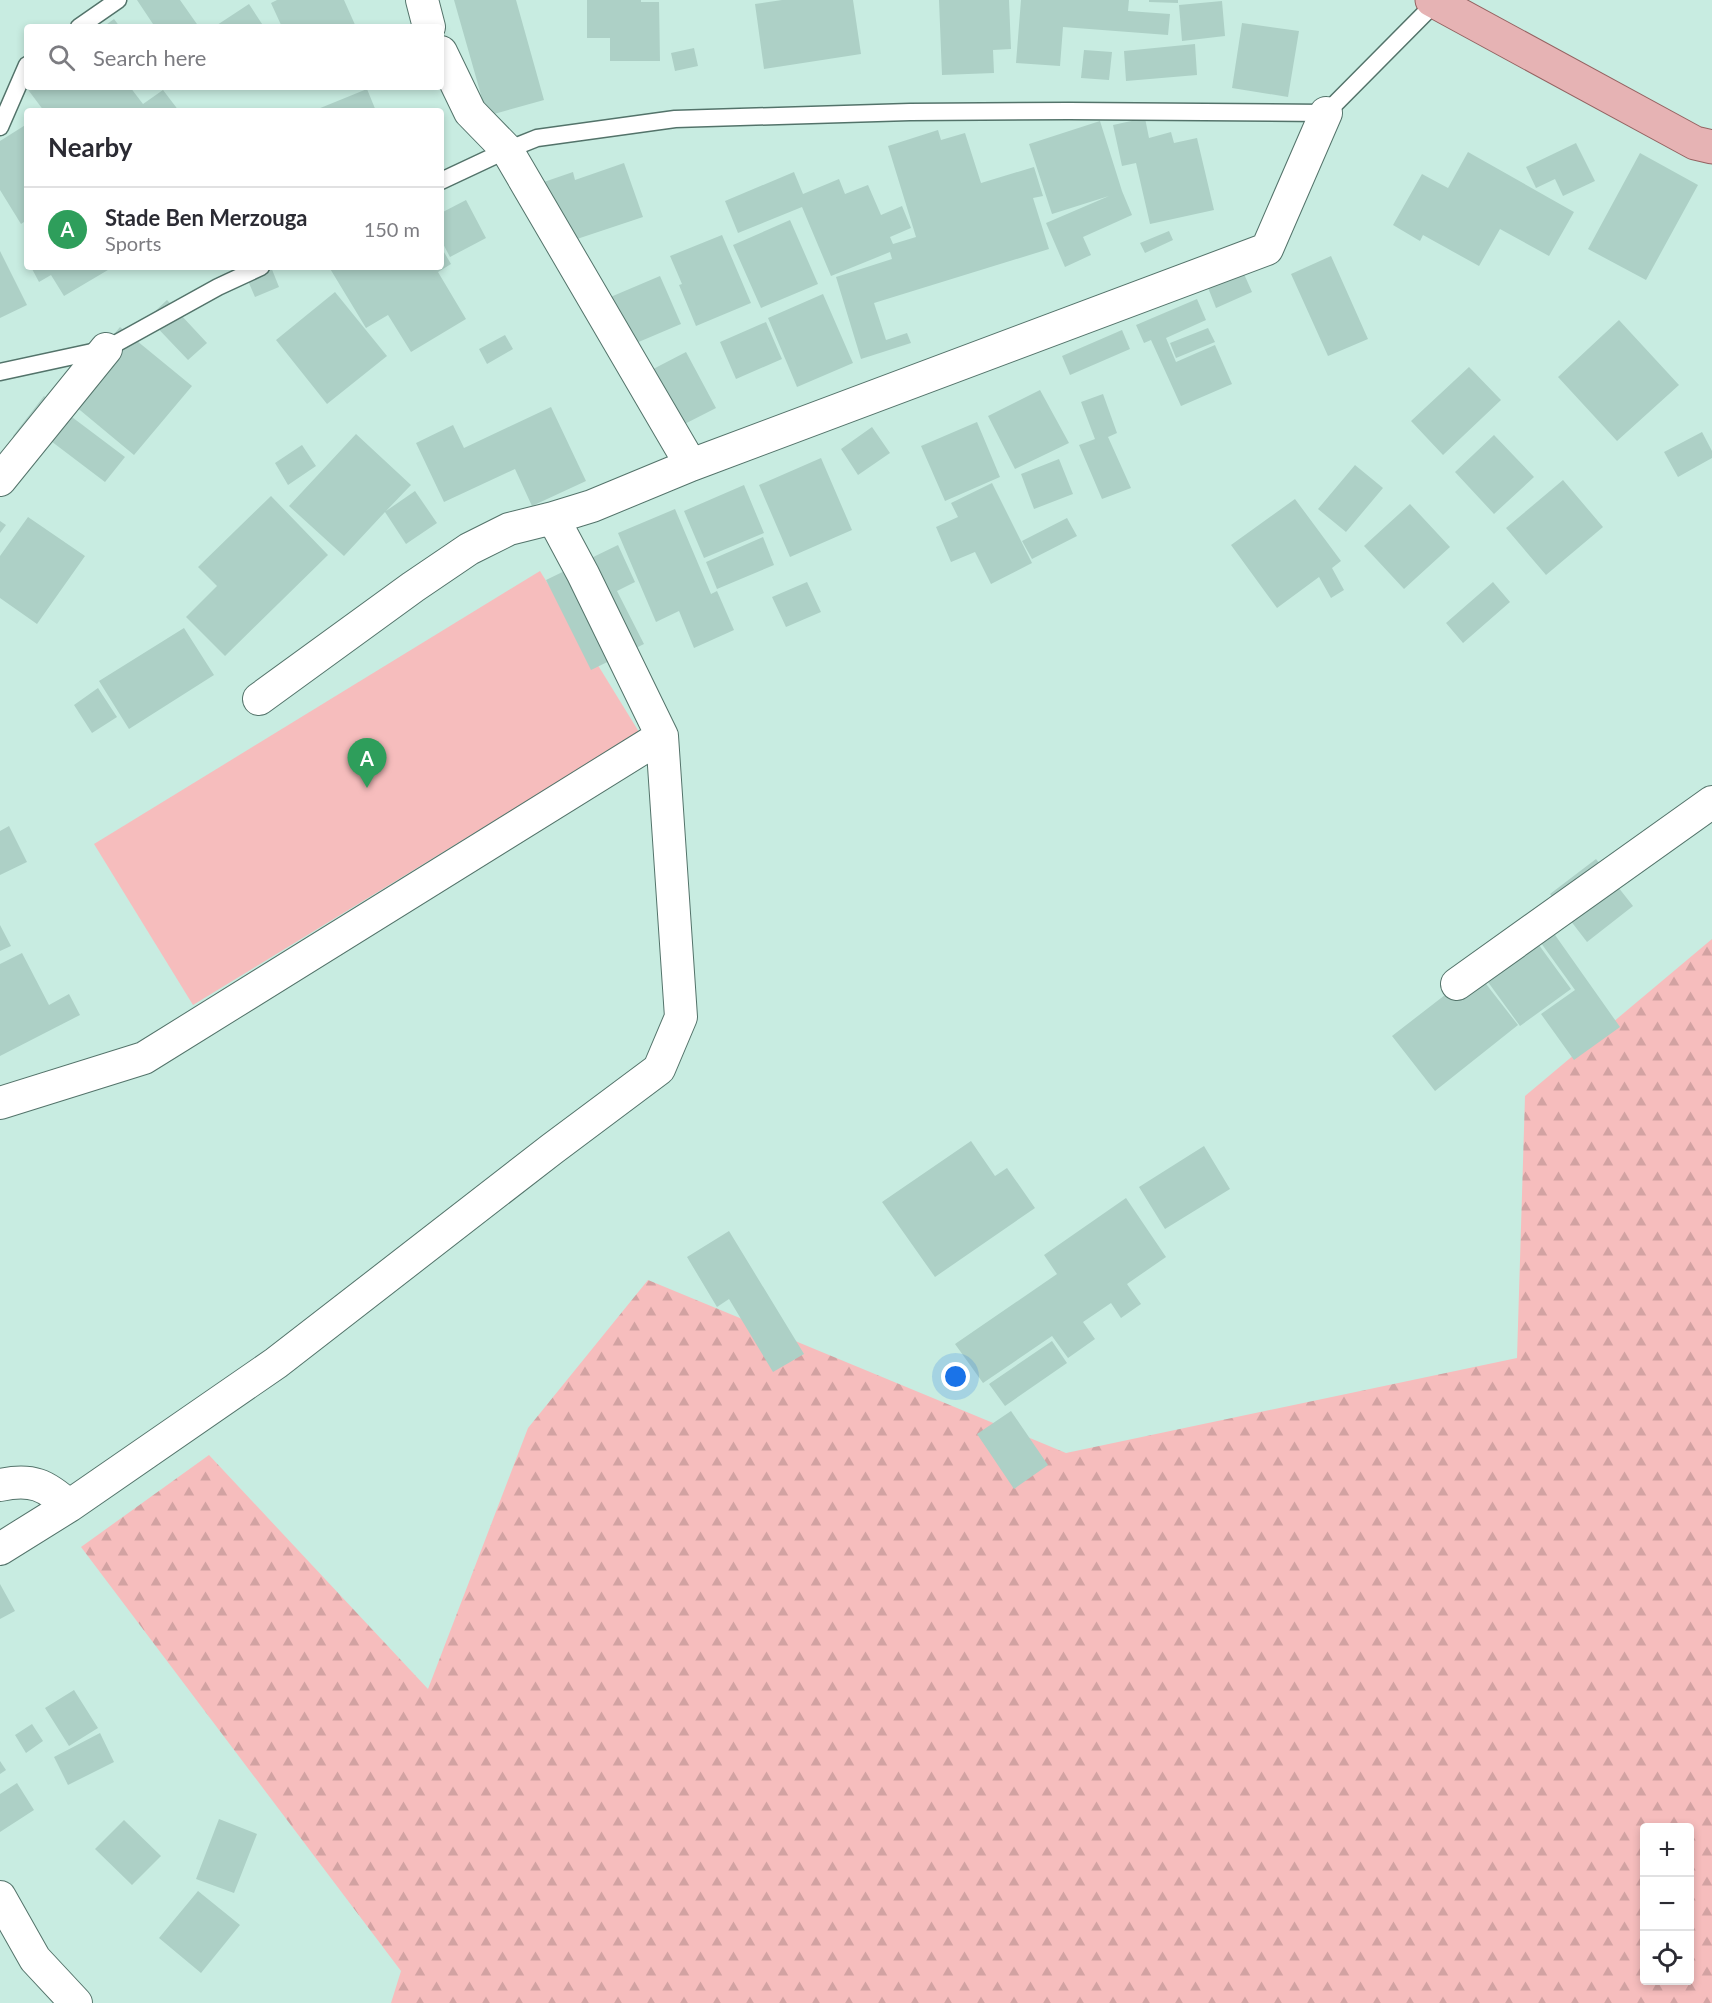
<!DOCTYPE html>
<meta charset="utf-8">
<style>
:root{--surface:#fff;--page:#f7f7f7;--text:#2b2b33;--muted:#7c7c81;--line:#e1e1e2;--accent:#c13143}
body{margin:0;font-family:Lato,sans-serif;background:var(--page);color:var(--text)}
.controls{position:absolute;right:18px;bottom:18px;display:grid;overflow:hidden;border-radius:6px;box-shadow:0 3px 9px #0003}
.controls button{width:54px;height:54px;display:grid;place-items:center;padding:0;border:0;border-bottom:2px solid var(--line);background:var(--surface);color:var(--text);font:30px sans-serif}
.you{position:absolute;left:956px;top:1377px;width:21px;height:21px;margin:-15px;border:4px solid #fff;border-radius:50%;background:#1a73e8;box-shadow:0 0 0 9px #1a73e833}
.badge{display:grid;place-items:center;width:39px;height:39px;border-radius:50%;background:var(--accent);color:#fff;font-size:20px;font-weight:700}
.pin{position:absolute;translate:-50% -50px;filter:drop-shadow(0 2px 3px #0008)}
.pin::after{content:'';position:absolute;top:32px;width:21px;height:18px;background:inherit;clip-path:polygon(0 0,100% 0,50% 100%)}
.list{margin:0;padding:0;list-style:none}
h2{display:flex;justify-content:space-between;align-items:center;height:78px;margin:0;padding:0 24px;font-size:26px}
h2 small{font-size:20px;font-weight:400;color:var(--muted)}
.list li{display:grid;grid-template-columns:39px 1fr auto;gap:18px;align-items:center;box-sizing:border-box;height:84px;padding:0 24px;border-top:2px solid var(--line)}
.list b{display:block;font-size:22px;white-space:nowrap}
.list p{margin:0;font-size:20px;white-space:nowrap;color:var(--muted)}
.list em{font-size:20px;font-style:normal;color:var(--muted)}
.icon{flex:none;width:33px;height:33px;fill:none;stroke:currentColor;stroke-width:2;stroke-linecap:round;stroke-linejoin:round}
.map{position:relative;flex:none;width:1712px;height:2003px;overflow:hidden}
.search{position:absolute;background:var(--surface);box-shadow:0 3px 9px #0003;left:24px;top:24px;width:420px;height:66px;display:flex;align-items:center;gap:15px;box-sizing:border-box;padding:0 21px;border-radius:6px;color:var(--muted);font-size:22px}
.panel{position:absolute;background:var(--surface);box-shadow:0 3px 9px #0003;left:24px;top:108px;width:420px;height:162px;border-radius:6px}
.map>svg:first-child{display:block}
.green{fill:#f6bdbd}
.forest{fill:url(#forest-firs);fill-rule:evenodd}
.building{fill:#add0c6}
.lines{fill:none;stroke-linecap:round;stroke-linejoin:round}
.lane-casing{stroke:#53736a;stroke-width:19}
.street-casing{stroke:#53736a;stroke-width:34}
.primary-casing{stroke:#946261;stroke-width:35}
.lane{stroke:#fff;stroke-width:16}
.street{stroke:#fff;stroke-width:32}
.primary{stroke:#e6b3b4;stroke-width:33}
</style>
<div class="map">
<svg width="1712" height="2003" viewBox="0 0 1712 2003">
<defs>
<pattern id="forest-firs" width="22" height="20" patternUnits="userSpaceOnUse" patternTransform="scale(1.5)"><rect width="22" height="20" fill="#f6bdbd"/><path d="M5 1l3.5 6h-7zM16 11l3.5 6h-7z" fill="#d2a2a2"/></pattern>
</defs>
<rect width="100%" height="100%" fill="#c8ece1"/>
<path class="green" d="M 540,571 L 639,732 L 193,1005 L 94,844 Z"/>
<path class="forest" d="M 1712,939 L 1712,2003 L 391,2003 L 401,1971 L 81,1547 L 209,1455 L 428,1689 L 528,1428 L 648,1280 L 1066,1453 L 1517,1358 L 1525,1096 ZM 1644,1828 L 1690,1828 L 1690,1980 L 1644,1980 Z"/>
<path class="building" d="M 137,0 L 180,0 L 199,27 L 155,27 Z
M 277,0 L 344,0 L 356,27 L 282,27 L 271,3 Z
M 454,0 L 516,0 L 544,100 L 487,116 Z
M 587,0 L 641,0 L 641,2 L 659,2 L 660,61 L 610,61 L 610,38 L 587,38 Z
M 782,0 L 853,0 L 861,54 L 764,69 L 755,4 Z
M 939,0 L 1009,0 L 1011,49 L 993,50 L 994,73 L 942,75 Z
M 1021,0 L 1129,0 L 1128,11 L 1170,14 L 1168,35 L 1063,27 L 1060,66 L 1016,63 Z
M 1149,0 L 1178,0 L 1178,3 L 1149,2 Z
M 1222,1 L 1225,36 L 1182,41 L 1179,5 Z
M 249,4 L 264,27 L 214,27 Z
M 114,19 L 120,27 L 103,27 Z
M 1242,23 L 1299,31 L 1288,97 L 1232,88 Z
M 1195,44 L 1197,75 L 1126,81 L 1124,51 Z
M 694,48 L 698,66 L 675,71 L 671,53 Z
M 1084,50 L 1112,52 L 1109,80 L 1081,78 Z
M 26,87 L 130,87 L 143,104 L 163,90 L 179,111 L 44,111 Z
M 367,89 L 376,111 L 313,111 Z
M 1145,118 L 1149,138 L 1171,132 L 1174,143 L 1197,138 L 1214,210 L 1150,224 L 1136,163 L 1122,166 L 1113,125 Z
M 1100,121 L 1122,191 L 1132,215 L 1083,237 L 1091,255 L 1065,267 L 1046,223 L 1109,196 L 1052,214 L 1029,144 Z
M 27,124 L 27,220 L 21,224 L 0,190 L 0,141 Z
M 938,130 L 941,140 L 965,133 L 981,183 L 1034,167 L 1043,196 L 1033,198 L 1049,249 L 874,303 L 886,340 L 907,333 L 911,343 L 861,359 L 836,277 L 892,259 L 890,252 L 831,276 L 802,207 L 738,233 L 725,201 L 794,172 L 803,194 L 839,179 L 845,194 L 868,185 L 881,215 L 902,206 L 911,228 L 890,237 L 893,244 L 916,237 L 888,146 Z
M 1576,143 L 1595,181 L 1563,196 L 1555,179 L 1536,188 L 1526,167 Z
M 1468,152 L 1574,212 L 1549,256 L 1500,229 L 1479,266 L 1423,235 L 1420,241 L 1393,225 L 1422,174 L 1448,188 Z
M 1640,153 L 1698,185 L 1646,280 L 1588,249 Z
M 624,163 L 643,217 L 562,244 L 541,183 L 573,172 L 575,180 Z
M 466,200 L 486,238 L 450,257 L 441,240 L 441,213 Z
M 790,220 L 818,284 L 761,308 L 733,245 Z
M 1169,231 L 1173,240 L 1145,253 L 1140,243 Z
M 722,235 L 751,303 L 696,326 L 679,285 L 682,284 L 670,256 Z
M 441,247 L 451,264 L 438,272 L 466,319 L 411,352 L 388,315 L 366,328 L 329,267 L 441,267 Z
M 0,251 L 27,305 L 0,318 Z
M 1331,256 L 1368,339 L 1328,356 L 1291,274 Z
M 1240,265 L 1252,292 L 1216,308 L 1205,280 Z
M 31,267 L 113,267 L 64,296 L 51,275 L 39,282 Z
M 242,267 L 271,267 L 279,287 L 255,297 Z
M 660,276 L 681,324 L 608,355 L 587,307 Z
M 335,292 L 387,356 L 327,404 L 276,340 Z
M 823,294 L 853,363 L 797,387 L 768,318 Z
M 1197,299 L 1206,320 L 1166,338 L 1176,362 L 1215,345 L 1232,384 L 1181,406 L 1151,340 L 1144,343 L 1136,325 Z
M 167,300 L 207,343 L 188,360 L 148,318 Z
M 1619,320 L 1679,385 L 1617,441 L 1558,377 Z
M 766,322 L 782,359 L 736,379 L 720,342 Z
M 120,327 L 192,386 L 134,455 L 63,396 Z
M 1208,328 L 1215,342 L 1176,358 L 1170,343 Z
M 1122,330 L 1130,349 L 1070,375 L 1062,356 Z
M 505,335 L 513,349 L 487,364 L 479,349 Z
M 686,352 L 716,408 L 663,435 L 634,379 Z
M 1469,367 L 1501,400 L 1443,455 L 1411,421 Z
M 1040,390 L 1069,443 L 1015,469 L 988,416 Z
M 1103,394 L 1117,433 L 1108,437 L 1131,488 L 1102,499 L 1079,445 L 1095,439 L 1081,402 Z
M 44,396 L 125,457 L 105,482 L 47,438 L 35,454 L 13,436 Z
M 551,407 L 586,481 L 532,506 L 515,469 L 444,502 L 416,443 L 453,425 L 464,448 Z
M 977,422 L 1000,477 L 945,501 L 921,446 Z
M 872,427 L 890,453 L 858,475 L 841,449 Z
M 1702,432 L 1712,451 L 1712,458 L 1678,477 L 1664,452 Z
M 356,434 L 411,485 L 386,511 L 415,491 L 437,523 L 406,544 L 385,512 L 344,556 L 289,506 Z
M 1494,435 L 1534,477 L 1494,514 L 1455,472 Z
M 302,445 L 316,466 L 288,485 L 275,463 Z
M 821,458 L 852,530 L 790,557 L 759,485 Z
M 1059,459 L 1073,494 L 1034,509 L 1021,474 Z
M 1355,465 L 1383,488 L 1346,532 L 1318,509 Z
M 1563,480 L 1603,527 L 1546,575 L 1506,528 Z
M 992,483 L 1032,563 L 991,584 L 975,552 L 951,562 L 936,527 L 958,517 L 951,503 Z
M 744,485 L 764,533 L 704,558 L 684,511 Z
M 271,496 L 328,555 L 225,656 L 186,617 L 217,586 L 198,567 Z
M 1295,499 L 1341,561 L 1332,568 L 1344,590 L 1331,598 L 1319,577 L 1277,608 L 1231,545 Z
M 1410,504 L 1450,547 L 1404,589 L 1364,546 Z
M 675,509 L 711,594 L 717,591 L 734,630 L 694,648 L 679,611 L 656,622 L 618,533 Z
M 28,517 L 85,556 L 37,624 L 0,598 L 0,556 Z
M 1067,518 L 1077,536 L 1032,559 L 1022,541 Z
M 0,521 L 6,525 L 0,533 Z
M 763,537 L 774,565 L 717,589 L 706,562 Z
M 618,545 L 635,582 L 617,591 L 644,644 L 591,670 L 546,580 Z
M 807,582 L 821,612 L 786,627 L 772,597 Z
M 1493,582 L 1510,602 L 1463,643 L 1446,623 Z
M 184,628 L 214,675 L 129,729 L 99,681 Z
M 98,688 L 117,717 L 92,733 L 74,705 Z
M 9,826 L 27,862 L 0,875 L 0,831 Z
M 1596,859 L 1633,906 L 1587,942 L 1550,894 Z
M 1536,908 L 1620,1027 L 1574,1060 L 1541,1014 L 1575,990 L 1523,918 Z
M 1523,923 L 1571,989 L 1520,1026 L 1472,960 Z
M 0,925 L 11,946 L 0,951 Z
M 22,953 L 49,1005 L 69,994 L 80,1015 L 0,1056 L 0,964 Z
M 1476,971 L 1518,1025 L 1435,1091 L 1392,1036 Z
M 971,1141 L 995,1176 L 1007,1168 L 1035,1208 L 935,1277 L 882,1202 Z
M 1204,1146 L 1230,1189 L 1165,1229 L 1139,1187 Z
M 1126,1198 L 1166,1257 L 1127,1284 L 1141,1304 L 1121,1318 L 1111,1303 L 1083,1322 L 1095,1339 L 1068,1358 L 1052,1336 L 983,1383 L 955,1344 L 1057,1274 L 1044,1255 Z
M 729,1231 L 804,1354 L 773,1372 L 729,1299 L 717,1307 L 687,1257 Z
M 1052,1341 L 1067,1363 L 1005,1406 L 989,1384 Z
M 1011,1411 L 1048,1465 L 1014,1489 L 977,1434 Z
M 0,1584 L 15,1611 L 0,1619 Z
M 74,1690 L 98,1728 L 69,1746 L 45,1708 Z
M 32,1724 L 43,1741 L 26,1753 L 15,1735 Z
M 100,1733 L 114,1762 L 68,1785 L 54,1757 Z
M 0,1761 L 6,1770 L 0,1774 Z
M 17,1783 L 34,1810 L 0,1832 L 0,1794 Z
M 219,1819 L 257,1834 L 234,1893 L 196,1879 Z
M 124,1820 L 161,1856 L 132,1885 L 95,1849 Z
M 198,1891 L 240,1925 L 201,1973 L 159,1938 Z"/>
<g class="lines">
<g class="lane-casing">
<path id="lane" d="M 79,27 L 118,0
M 0,127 L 27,65
M 441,181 L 507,150 L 537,138 L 675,119 L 910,112 L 1069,111 L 1326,113 L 1436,2
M 0,372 L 106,349 L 218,287 L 261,267"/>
</g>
<g class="street-casing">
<path id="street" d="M 422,0 L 429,27
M 441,52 L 470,112 L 507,150 L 691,465 L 1267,249 L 1326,113
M 0,480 L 106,349
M 259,699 L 413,587 L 469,549 L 509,529 L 553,518
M 1457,984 L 1712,802
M 0,1103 L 144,1058 L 662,736
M 0,1485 C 32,1478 46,1485 69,1506
M 0,1549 L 69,1506 L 276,1363 L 552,1149 L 659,1069 L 681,1017 L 662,736 L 583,574 L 553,518 L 592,506 L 691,465
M 0,1897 L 35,1959 L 76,2003"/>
</g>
<g class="primary-casing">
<path id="primary" d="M 1432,0 L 1695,143 L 1712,147"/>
</g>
<use href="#lane" class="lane"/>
<use href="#street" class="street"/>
<use href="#primary" class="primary"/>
</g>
</svg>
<div class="controls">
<button>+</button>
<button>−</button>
<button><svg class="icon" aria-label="locate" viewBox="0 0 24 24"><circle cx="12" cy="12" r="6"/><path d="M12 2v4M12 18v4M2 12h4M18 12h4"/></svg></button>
</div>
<div class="you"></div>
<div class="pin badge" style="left:367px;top:788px;background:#2e9e5b">A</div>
<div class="search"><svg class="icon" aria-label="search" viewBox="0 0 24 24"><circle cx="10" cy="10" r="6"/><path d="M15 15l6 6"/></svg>Search here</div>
<section class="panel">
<h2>Nearby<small></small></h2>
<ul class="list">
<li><span class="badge" style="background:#2e9e5b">A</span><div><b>Stade Ben Merzouga</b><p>Sports</p></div><em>150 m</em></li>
</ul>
</section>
</div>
